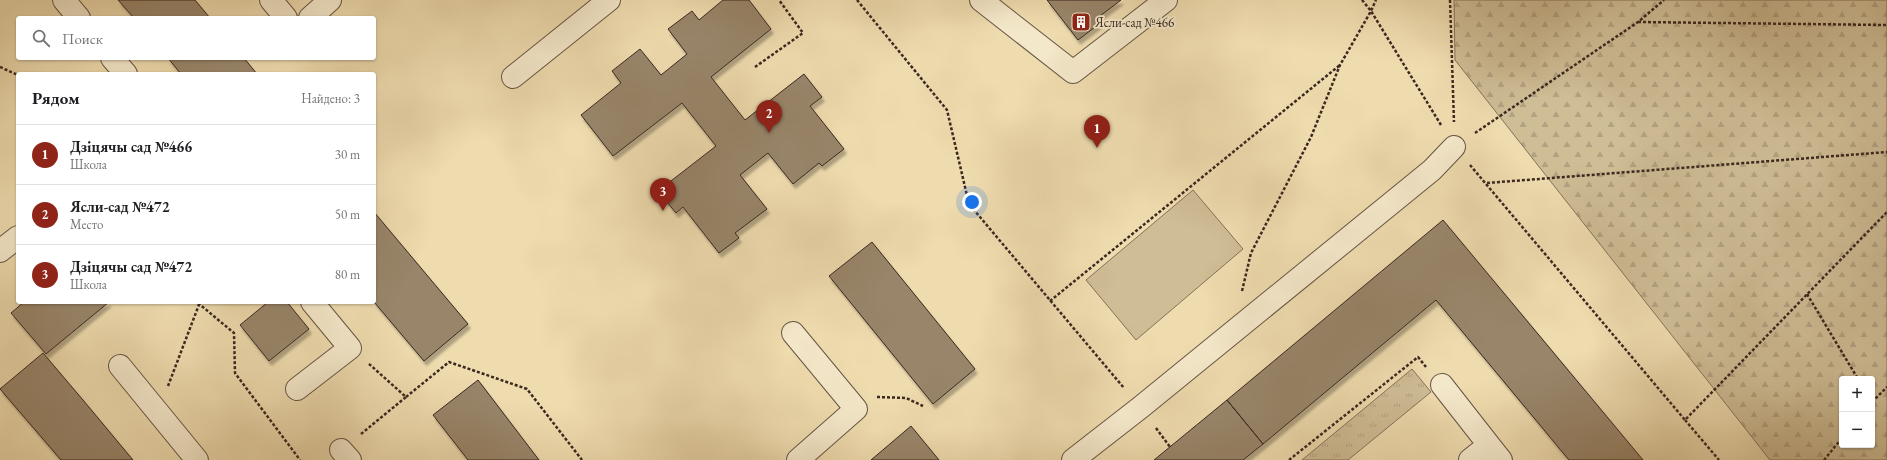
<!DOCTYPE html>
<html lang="ru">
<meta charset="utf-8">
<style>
:root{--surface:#fff;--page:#f2f2f2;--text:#202124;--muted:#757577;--line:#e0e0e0;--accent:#8f2418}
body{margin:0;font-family:"EB Garamond",serif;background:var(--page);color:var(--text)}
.controls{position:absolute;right:12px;bottom:12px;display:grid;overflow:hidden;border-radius:4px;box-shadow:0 1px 3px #0004}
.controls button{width:36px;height:36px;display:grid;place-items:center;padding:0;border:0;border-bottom:1px solid var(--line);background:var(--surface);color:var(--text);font:20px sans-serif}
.you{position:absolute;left:972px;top:202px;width:14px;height:14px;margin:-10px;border:3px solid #fff;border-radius:50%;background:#1a73e8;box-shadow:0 0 0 6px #1a73e833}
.badge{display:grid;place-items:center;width:26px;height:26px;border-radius:50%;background:var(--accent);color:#fff;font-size:13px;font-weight:700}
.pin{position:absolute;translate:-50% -33px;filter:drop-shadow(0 1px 2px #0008)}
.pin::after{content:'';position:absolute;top:21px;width:14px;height:12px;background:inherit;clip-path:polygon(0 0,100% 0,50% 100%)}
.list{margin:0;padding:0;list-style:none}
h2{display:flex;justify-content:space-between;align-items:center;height:52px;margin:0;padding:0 16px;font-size:17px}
h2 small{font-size:13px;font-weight:400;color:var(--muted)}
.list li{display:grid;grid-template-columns:26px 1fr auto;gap:12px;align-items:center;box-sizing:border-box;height:60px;padding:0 16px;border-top:1px solid var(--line)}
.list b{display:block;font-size:15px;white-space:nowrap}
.list p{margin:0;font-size:13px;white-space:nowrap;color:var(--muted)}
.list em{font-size:13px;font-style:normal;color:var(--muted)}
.icon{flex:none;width:22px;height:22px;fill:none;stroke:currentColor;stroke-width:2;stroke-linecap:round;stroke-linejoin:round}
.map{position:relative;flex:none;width:1887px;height:460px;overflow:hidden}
.search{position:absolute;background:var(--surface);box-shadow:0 1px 3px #0004;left:16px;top:16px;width:360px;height:44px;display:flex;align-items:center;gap:10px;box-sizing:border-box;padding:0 14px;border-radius:4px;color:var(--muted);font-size:15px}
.panel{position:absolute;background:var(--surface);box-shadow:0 1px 3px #0004;left:16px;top:72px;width:360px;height:232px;border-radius:4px}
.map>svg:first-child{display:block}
.grass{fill:url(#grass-tufts);stroke:#84725b}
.forest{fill:url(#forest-firs);stroke:#84725b;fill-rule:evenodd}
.pitch{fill:#cfbd96;stroke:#84725b}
.building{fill:#98856a;stroke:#3a2820;filter:url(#shadow)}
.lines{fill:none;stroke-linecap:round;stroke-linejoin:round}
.minor-casing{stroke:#675544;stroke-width:24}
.path{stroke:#3a2820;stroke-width:2.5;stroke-dasharray:3 2;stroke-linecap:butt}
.minor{stroke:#f4e8ca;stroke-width:22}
.labels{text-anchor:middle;stroke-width:3.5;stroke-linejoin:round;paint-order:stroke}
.poi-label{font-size:13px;fill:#3a2820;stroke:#f4e8ca;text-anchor:start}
</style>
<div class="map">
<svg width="1887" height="460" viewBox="0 0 1887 460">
<defs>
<pattern id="grass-tufts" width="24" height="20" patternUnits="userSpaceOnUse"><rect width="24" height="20" fill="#cfbd96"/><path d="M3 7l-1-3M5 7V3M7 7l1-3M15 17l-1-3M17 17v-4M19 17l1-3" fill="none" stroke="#b2a281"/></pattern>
<pattern id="forest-firs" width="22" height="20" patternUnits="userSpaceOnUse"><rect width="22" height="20" fill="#cfbd96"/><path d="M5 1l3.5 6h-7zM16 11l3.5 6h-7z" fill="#b2a281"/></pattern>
<filter id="shadow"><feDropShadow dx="2.5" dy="4.5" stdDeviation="1" flood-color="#0004"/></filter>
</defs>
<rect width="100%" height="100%" fill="#eedbae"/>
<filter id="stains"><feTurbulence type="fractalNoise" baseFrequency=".005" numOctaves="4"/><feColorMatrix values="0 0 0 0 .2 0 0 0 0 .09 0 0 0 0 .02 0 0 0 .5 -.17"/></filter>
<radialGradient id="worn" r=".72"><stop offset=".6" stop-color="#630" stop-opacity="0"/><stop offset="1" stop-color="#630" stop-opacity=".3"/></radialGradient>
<path class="grass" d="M 1412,369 L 1431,392 L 1348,460 L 1302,460 Z"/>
<path class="forest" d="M 1454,0 L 1887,0 L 1887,460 L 1770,460 L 1455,60 ZM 1842,379 L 1872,379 L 1872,445 L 1842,445 Z"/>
<path class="pitch" d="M 1193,190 L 1243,249 L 1136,340 L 1086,280 Z"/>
<path class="building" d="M 118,0 L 195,0 L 210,18 L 134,18 Z
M 723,0 L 749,0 L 771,29 L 711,77 L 745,120 L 804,74 L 822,97 L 810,106 L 844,149 L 822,166 L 819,163 L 793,184 L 768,153 L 740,175 L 767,209 L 735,233 L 739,238 L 719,253 L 683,207 L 676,213 L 658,191 L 716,146 L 682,103 L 613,156 L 581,115 L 621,83 L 612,71 L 640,49 L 661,75 L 687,54 L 668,29 L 692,11 L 699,20 Z
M 1047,0 L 1121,0 L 1096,19 L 1099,24 L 1078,40 Z
M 168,58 L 244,58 L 257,74 L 181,74 Z
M 374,212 L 468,324 L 424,361 L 374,302 Z
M 1443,220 L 1643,460 L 1569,460 L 1436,300 L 1263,444 L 1227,400 Z
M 872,242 L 975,369 L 933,404 L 829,276 Z
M 24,302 L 109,302 L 46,354 L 11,313 Z
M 268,302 L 287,302 L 309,329 L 269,361 L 240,325 Z
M 43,353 L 83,400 L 133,460 L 61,460 L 0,389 Z
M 478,380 L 539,460 L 468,460 L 433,415 Z
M 1227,400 L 1263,444 L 1243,460 L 1154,460 Z
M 911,426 L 939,460 L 871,460 Z"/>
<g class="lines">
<g class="minor-casing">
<path id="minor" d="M 64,0 L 79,18
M 271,0 L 286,18
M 981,0 L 1073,72 L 1166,0
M 310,18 L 330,0
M 112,58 L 126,74
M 513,77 L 609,0
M 0,251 L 18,237
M 793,333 L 856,409 L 798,460
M 120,366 L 197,460
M 1442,385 L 1489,445 L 1470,460
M 297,389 L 350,348 L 312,302
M 1489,445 L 1501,460
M 341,450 L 350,460
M 1073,460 L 1141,407 L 1432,170 L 1454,147"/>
</g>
<path class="path" d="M 857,0 L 947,110 L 969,204 L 1124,388
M 1362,0 L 1371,11 L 1441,125
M 1450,0 L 1454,122
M 1638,22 L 1887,25
M 0,67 L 18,75
M 755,67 L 803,33 L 779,0
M 1475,133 L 1638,22 L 1664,0
M 1470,165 L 1685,420 L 1887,212
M 1487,183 L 1887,152
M 1242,291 L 1251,253 L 1311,137 L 1340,65 L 1371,11 L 1376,0
M 1807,294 L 1858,379
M 1050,301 L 1340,65
M 198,303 L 234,333 L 235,373 L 300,460
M 168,386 L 200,302
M 406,397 L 449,362 L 527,389 L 582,460
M 877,397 L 906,398 L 923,406
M 1872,402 L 1887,387
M 1685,420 L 1719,460
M 1156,428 L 1170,447
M 361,434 L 406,397 L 368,363
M 1289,460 L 1418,357 L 1426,367
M 1824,460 L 1842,438"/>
<use href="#minor" class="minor"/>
</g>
<defs>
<g id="building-square" transform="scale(1)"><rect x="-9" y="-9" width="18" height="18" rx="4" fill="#8f2418" stroke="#f4e8ca"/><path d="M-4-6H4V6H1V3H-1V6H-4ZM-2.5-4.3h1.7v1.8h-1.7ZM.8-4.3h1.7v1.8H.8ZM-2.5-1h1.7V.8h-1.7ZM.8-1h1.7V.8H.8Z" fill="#fff"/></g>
</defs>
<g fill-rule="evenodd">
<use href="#building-square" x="1081" y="22"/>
</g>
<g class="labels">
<g class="poi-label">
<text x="1095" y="27">Ясли-сад №466</text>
</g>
</g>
<rect width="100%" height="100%" filter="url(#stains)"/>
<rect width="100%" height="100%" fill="url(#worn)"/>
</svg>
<div class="controls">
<button>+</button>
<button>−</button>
</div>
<div class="you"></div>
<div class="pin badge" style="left:1097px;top:148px">1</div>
<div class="pin badge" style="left:769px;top:133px">2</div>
<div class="pin badge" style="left:663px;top:211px">3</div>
<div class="search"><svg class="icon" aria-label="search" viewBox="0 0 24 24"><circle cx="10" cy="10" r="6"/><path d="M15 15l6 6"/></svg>Поиск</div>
<section class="panel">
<h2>Рядом<small>Найдено: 3</small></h2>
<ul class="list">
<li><span class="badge">1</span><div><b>Дзіцячы сад №466</b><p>Школа</p></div><em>30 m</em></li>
<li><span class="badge">2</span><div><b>Ясли-сад №472</b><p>Место</p></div><em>50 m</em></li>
<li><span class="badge">3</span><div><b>Дзіцячы сад №472</b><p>Школа</p></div><em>80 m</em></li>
</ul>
</section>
</div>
